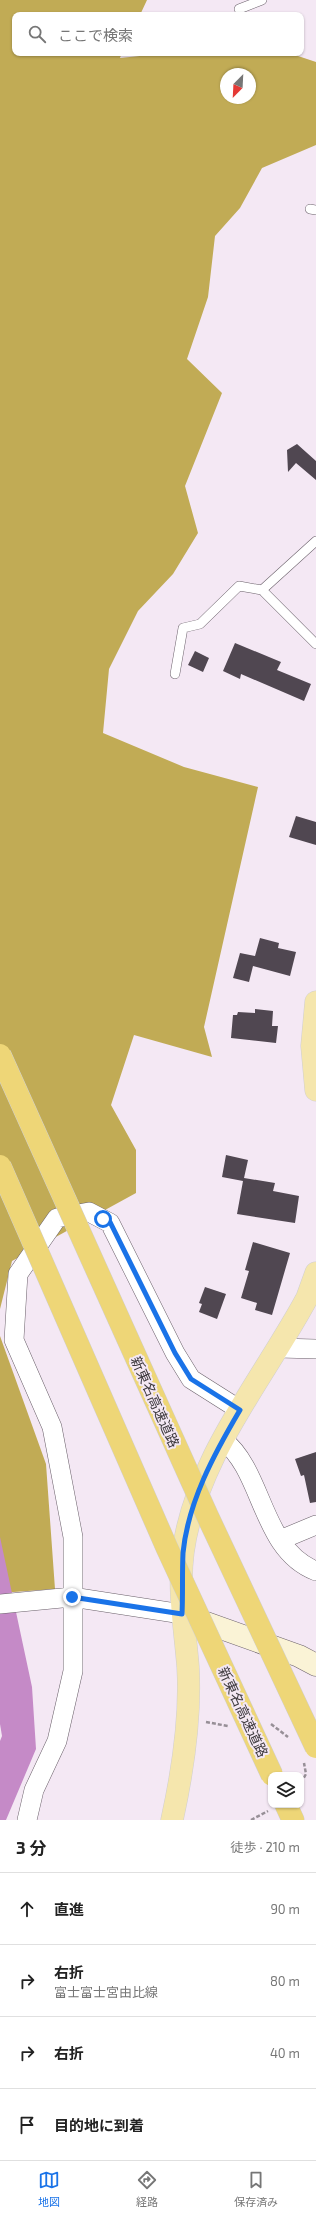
<!DOCTYPE html>
<html lang="ja">
<meta charset="utf-8">
<style>
:root{--surface:#fff;--page:#f2f2f2;--text:#222;--muted:#767676;--line:#e0e0e0;--accent:#1a73e8}
body{margin:0;font-family:"Exo 2","Noto Sans JP",sans-serif;background:var(--page);color:var(--text)}
.controls{position:absolute;right:12px;bottom:12px;display:grid;overflow:hidden;border-radius:8px;box-shadow:0 1px 3px #0004}
.controls button{width:36px;height:36px;display:grid;place-items:center;padding:0;border:0;border-bottom:1px solid var(--line);background:var(--surface);color:var(--text);font:20px sans-serif}
.compass{position:absolute;left:220px;top:68px;width:36px;height:36px;border-radius:50%;background:var(--surface);box-shadow:0 1px 3px #0004;rotate:204deg}
.stop{position:absolute;width:12px;height:12px;margin:-9px;border:3px solid #1a73e8;border-radius:50%;background:#fff}
.stop.end{background:#1a73e8;border-color:#fff;box-shadow:0 1px 4px #0008}
.list{margin:0;padding:0;list-style:none}
h2{display:flex;justify-content:space-between;align-items:center;height:52px;margin:0;padding:0 16px;font-size:17px}
h2 small{font-size:13px;font-weight:400;color:var(--muted)}
.list li{display:grid;grid-template-columns:26px 1fr auto;gap:12px;align-items:center;box-sizing:border-box;height:72px;padding:0 16px;border-top:1px solid var(--line)}
.list b{display:block;font-size:15px;white-space:nowrap}
.list p{margin:0;font-size:13px;white-space:nowrap;color:var(--muted)}
.list em{font-size:13px;font-style:normal;color:var(--muted)}
.icon{flex:none;width:22px;height:22px;fill:none;stroke:currentColor;stroke-width:2;stroke-linecap:round;stroke-linejoin:round}
.map{position:relative;flex:none;width:316px;height:1820px;overflow:hidden}
.search{position:absolute;background:var(--surface);box-shadow:0 1px 3px #0004;left:12px;right:12px;top:12px;height:44px;display:flex;align-items:center;gap:10px;box-sizing:border-box;padding:0 14px;border-radius:8px;color:var(--muted);font-size:15px}
.sheet{height:340px;background:var(--surface)}
nav{display:flex;justify-content:space-around;align-items:center;box-sizing:border-box;height:56px;border-top:1px solid var(--line);background:var(--surface);font-size:11px;color:var(--muted)}
nav a{display:grid;justify-items:center;gap:2px}
nav .on{color:var(--accent)}
.map>svg:first-child{display:block}
.forest{fill:#c1ab55;fill-rule:evenodd}
.water{fill:#c58ac7}
.building{fill:#504751}
.lines{fill:none;stroke-linecap:round;stroke-linejoin:round}
.lane-casing{stroke:#6a606a;stroke-width:10}
.street-casing{stroke:#6a606a;stroke-width:20}
.secondary-casing{stroke:#6a606a;stroke-width:23}
.primary-casing{stroke:#d0cfd0;stroke-width:23}
.highway-casing{stroke:#d0cfd0;stroke-width:23}
.path{stroke:#978f97;stroke-width:2.5;stroke-dasharray:4 2;stroke-linecap:butt}
.lane{stroke:#fff;stroke-width:9}
.street{stroke:#fff;stroke-width:19}
.secondary{stroke:#faf3d6;stroke-width:22}
.primary{stroke:#f5e6ad;stroke-width:22}
.highway{stroke:#eed677;stroke-width:22}
.highway-bridge-casing{stroke:#d0cfd0;stroke-width:23;stroke-linecap:butt}
.highway-bridge{stroke:#eed677;stroke-width:22}
.route{stroke:#1a73e8;stroke-width:5}
.labels{text-anchor:middle;stroke-width:4;stroke-linejoin:round;paint-order:stroke}
.street-label{font-size:14px;fill:#3d393d;stroke:#f4e8f4}
</style>
<div class="map">
<svg width="316" height="1820" viewBox="0 0 316 1820">
<rect width="100%" height="100%" fill="#f4e8f4"/>
<path class="forest" d="M 0,0 L 147,0 L 140,15 L 15,15 L 15,53 L 122,53 L 120,58 L 169,53 L 289,53 L 316,62 L 316,145 L 262,168 L 240,208 L 215,236 L 208,297 L 187,359 L 222,393 L 185,486 L 198,533 L 173,574 L 138,611 L 109,669 L 103,733 L 184,767 L 258,787 L 204,1027 L 212,1057 L 134,1035 L 111,1105 L 136,1150 L 136,1193 L 12,1261 L 0,1309 ZM 226,74 L 250,74 L 250,98 L 226,98 Z
M 0,1336 L 46,1464 L 55,1589 L 0,1593 Z"/>
<path class="water" d="M 0,1537 L 32,1687 L 36,1749 L 6,1820 L 0,1820 L 0,1741 L 2,1736 L 0,1724 Z"/>
<path class="building" d="M 297,444 L 316,461 L 316,480 L 296,463 L 288,472 L 287,450 Z
M 235,643 L 281,662 L 277,670 L 311,684 L 304,701 L 241,674 L 240,679 L 223,671 Z
M 195,651 L 209,658 L 203,672 L 188,665 Z
M 296,816 L 316,822 L 316,845 L 289,837 Z
M 260,938 L 279,943 L 278,948 L 296,952 L 290,976 L 253,966 L 249,982 L 233,978 L 240,953 L 255,956 Z
M 255,1009 L 273,1011 L 272,1026 L 278,1026 L 276,1043 L 231,1038 L 233,1015 L 237,1015 L 238,1012 L 255,1013 Z
M 226,1155 L 248,1160 L 244,1178 L 275,1183 L 273,1191 L 299,1196 L 295,1223 L 237,1214 L 243,1181 L 222,1177 Z
M 253,1242 L 290,1253 L 272,1315 L 255,1310 L 257,1303 L 241,1298 L 249,1271 L 245,1270 Z
M 205,1287 L 226,1294 L 217,1319 L 199,1312 L 202,1304 L 199,1303 Z
M 316,1452 L 316,1502 L 310,1503 L 304,1475 L 301,1476 L 295,1459 Z"/>
<g class="lines">
<g class="lane-casing">
<path id="lane" d="M 239,9 L 262,0
M 310,209 L 316,210
M 262,590 L 316,541
M 175,674 L 183,628 L 200,624 L 239,586 L 262,590 L 316,644"/>
</g>
<g class="street-casing">
<path id="street" d="M 279,1348 L 316,1349
M 223,1440 C 264,1472 261,1550 316,1571
M 280,1540 L 316,1525
M 0,1604 L 72,1597 L 182,1614
M 27,1820 L 34,1790 L 57,1741 L 73,1671 L 73,1537 L 52,1427 L 14,1340 L 18,1274 L 57,1218 L 89,1212 L 110,1223 L 175,1353 L 191,1379 L 240,1410"/>
</g>
<g class="secondary-casing">
<path id="secondary" d="M 187,1616 L 299,1656 L 316,1665"/>
</g>
<g class="primary-casing">
<path id="primary" d="M 316,1002 L 312,1046 L 316,1090
M 172,1820 C 183,1770 191,1718 188,1667 C 185,1629 178,1590 183,1552 C 196,1457 263,1380 307,1298 L 316,1273"/>
</g>
<g class="highway-casing">
<path id="highway" d="M 286,1805 L 293,1820"/>
</g>
<path class="path" d="M 206,1722 L 228,1726
M 271,1724 L 288,1737
M 301,1783 L 306,1774 L 304,1763
M 251,1820 L 268,1811"/>
<use href="#lane" class="lane"/>
<use href="#street" class="street"/>
<use href="#secondary" class="secondary"/>
<use href="#primary" class="primary"/>
<use href="#highway" class="highway"/>
<g class="highway-bridge-casing">
<path id="highway-bridge" d="M 0,1055 L 207,1515 L 316,1747
M 0,1166 L 167,1548 L 272,1775"/>
</g>
<use href="#highway-bridge" class="highway-bridge"/>
</g>
<g class="lines">
<path class="route" d="M 72,1597 L 182,1614 C 183,1594 182,1574 183,1553 C 188,1502 214,1454 240,1410 L 191,1379 L 175,1353 L 110,1222 L 103,1219"/>
</g>
<g class="labels">
<g class="street-label">
<text transform="translate(155 1402) rotate(66)" y="5">新東名高速道路</text>
<text transform="translate(243 1712) rotate(65)" y="5">新東名高速道路</text>
</g>
</g>
</svg>
<div class="controls">
<button><svg class="icon" aria-label="layers" viewBox="0 0 24 24"><path d="M12 4l9 5-9 5-9-5zM3 14l9 5 9-5"/></svg></button>
</div>
<svg class="compass" viewBox="-18 -18 36 36"><path d="M0-13l5 13h-10z" fill="#e53935"/><path d="M0 13l5-13h-10z" fill="#767676"/></svg>
<div class="stop" style="left:103px;top:1219px"></div>
<div class="stop end" style="left:72px;top:1597px"></div>
<div class="search"><svg class="icon" aria-label="search" viewBox="0 0 24 24"><circle cx="10" cy="10" r="6"/><path d="M15 15l6 6"/></svg>ここで検索</div>
</div>
<section class="sheet">
<h2>3 分<small>徒歩 · 210 m</small></h2>
<ul class="list">
<li><svg class="icon" aria-label="ahead" viewBox="0 0 24 24"><path d="M12 20V5M6 11l6-6 6 6"/></svg><div><b>直進</b></div><em>90 m</em></li>
<li><svg class="icon" aria-label="right" viewBox="0 0 24 24"><path d="M7 20v-9h11M14 6l5 5-5 5"/></svg><div><b>右折</b><p>富士富士宮由比線</p></div><em>80 m</em></li>
<li><svg class="icon" aria-label="right" viewBox="0 0 24 24"><path d="M7 20v-9h11M14 6l5 5-5 5"/></svg><div><b>右折</b></div><em>40 m</em></li>
<li><svg class="icon" aria-label="arrive" viewBox="0 0 24 24"><path d="M6 21V4h12l-3 4 3 4H6"/></svg><div><b>目的地に到着</b></div></li>
</ul>
</section>
<nav>
<a class="on"><svg class="icon" aria-label="map" viewBox="0 0 24 24"><path d="M3 6l6-2 6 2 6-2v14l-6 2-6-2-6 2zM9 4v14M15 6v14"/></svg>地図</a>
<a><svg class="icon" aria-label="directions" viewBox="0 0 24 24"><path d="M12 3l9 9-9 9-9-9zM9 14v-3h6M13 9l2 2-2 2"/></svg>経路</a>
<a><svg class="icon" aria-label="saved" viewBox="0 0 24 24"><path d="M7 4h10v16l-5-4-5 4z"/></svg>保存済み</a>
</nav>
